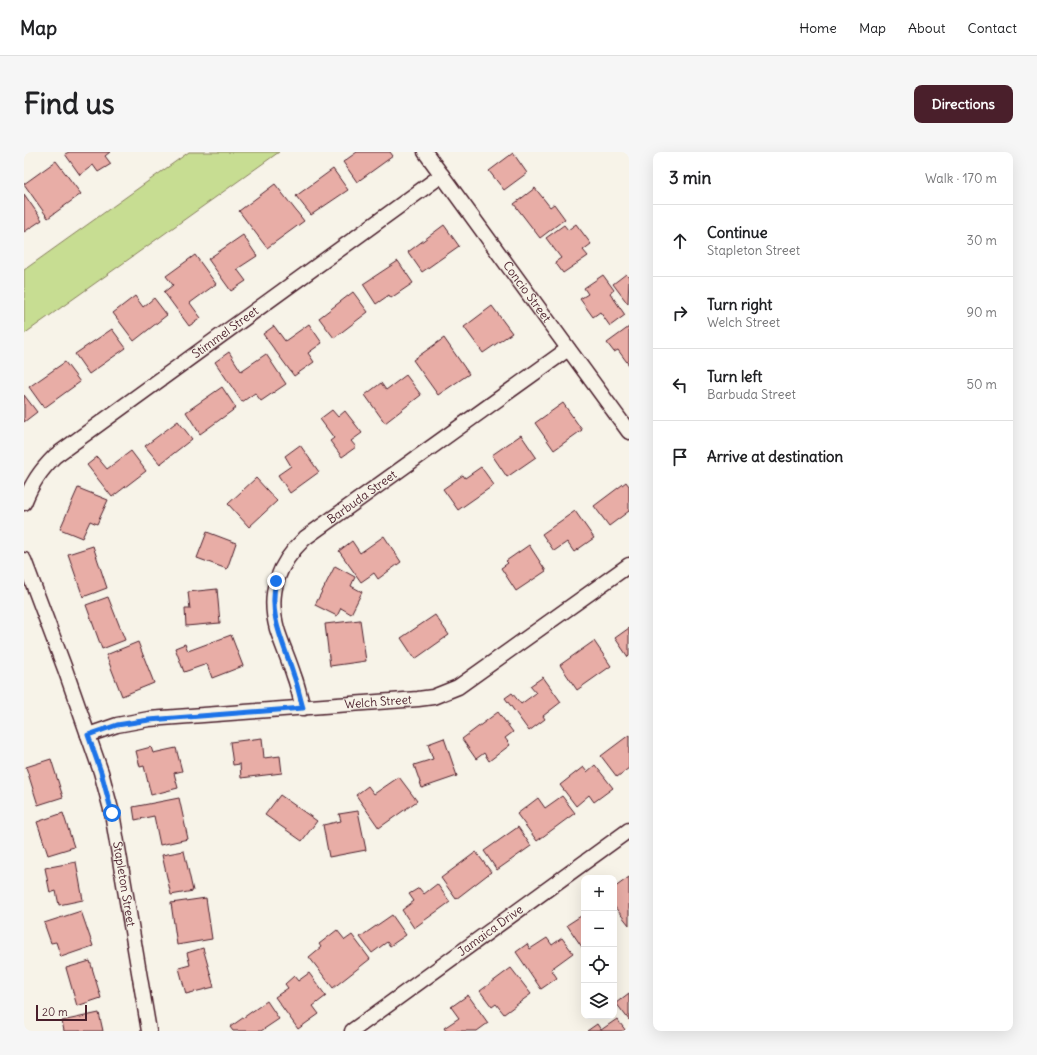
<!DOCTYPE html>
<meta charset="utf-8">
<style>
:root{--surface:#fff;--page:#f6f6f6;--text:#202124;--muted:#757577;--line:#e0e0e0;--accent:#4a1f2b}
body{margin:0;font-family:Delius,sans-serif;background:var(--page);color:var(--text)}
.controls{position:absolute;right:12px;bottom:12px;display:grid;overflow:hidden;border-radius:8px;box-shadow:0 4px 16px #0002}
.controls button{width:36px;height:36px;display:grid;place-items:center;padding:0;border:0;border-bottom:1px solid var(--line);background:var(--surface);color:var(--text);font:20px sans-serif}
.scale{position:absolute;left:12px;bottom:10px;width:51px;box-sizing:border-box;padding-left:4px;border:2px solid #4a1f2b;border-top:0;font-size:11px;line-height:14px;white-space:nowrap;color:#4a1f2b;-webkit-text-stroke:3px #f7f3e8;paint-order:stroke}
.stop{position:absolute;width:12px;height:12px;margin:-9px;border:3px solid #1a73e8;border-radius:50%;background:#fff}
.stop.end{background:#1a73e8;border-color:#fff;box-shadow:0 1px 4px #0008}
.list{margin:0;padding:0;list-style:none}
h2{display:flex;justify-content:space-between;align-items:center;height:52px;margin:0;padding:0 16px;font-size:17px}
h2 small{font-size:13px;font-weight:400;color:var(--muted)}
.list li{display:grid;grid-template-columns:26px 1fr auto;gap:12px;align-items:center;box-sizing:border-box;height:72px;padding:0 16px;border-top:1px solid var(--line)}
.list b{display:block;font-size:15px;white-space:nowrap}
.list p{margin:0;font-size:13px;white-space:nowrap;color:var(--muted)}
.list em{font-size:13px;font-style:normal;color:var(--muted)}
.icon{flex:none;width:22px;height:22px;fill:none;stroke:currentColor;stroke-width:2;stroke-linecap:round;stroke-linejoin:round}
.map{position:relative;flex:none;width:605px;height:879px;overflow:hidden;border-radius:8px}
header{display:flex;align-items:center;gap:24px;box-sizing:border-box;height:56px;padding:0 20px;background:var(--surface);border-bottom:1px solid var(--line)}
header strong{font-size:19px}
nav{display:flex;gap:22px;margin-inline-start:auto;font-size:14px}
.intro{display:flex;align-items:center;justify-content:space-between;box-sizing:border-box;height:96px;padding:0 24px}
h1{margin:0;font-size:28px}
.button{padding:10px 18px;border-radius:8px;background:var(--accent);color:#fff;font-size:14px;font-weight:700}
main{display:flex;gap:24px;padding:0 24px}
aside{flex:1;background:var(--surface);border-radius:8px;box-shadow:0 4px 16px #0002}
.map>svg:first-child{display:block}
.grass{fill:#c7dd92;stroke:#887e5e}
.building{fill:#e8ada6;stroke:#4a1f2b}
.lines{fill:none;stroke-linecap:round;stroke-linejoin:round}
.minor-casing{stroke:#4a1f2b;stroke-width:17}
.minor{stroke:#f7f3e8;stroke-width:14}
.route{stroke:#1a73e8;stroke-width:5}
.labels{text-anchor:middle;stroke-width:4;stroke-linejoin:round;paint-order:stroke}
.street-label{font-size:12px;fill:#4a1f2b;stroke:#f7f3e8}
</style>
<header>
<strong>Map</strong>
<nav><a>Home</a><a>Map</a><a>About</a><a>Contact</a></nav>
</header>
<div class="intro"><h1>Find us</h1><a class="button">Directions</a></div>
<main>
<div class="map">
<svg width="605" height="879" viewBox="0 0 605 879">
<rect width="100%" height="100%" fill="#f7f3e8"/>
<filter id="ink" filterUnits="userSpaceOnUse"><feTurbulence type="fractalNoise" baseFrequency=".025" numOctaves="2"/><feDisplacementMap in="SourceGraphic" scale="8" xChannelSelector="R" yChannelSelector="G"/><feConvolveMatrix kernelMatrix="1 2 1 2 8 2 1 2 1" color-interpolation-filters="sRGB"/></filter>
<g filter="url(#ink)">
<path class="grass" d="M 165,0 L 255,0 L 0,182 L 0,118 Z"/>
<path class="building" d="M 45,0 L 86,0 L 81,4 L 87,12 L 74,20 L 69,13 L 56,23 L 41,2 Z
M 333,0 L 366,0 L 369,4 L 333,30 L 319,10 Z
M 489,1 L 503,21 L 480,38 L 465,19 Z
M 32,9 L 57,42 L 24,66 L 0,32 Z
M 309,17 L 324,38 L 287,63 L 272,44 Z
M 251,32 L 280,69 L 243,96 L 215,59 Z
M 511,36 L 526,55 L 530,52 L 541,67 L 516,86 L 490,52 Z
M 0,42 L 18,68 L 0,80 Z
M 552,72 L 567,92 L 559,98 L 564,104 L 539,121 L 531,110 L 537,106 L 522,86 L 540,73 L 544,78 Z
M 420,73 L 435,94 L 398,120 L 384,100 Z
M 219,83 L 233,104 L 213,117 L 222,129 L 207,139 L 184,107 Z
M 171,103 L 192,132 L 166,151 L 177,166 L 165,174 L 140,140 L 149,133 L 142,124 Z
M 374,109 L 389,131 L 367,146 L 365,143 L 352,152 L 339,132 Z
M 602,122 L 605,125 L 604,152 L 589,132 Z
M 579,123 L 590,138 L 586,141 L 601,163 L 586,174 L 576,160 L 569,165 L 556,147 L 564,142 L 560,136 Z
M 329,140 L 344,160 L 310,186 L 295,166 Z
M 111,144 L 119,155 L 130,146 L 143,163 L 110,189 L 89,161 Z
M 468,154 L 488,181 L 459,201 L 440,175 Z
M 285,172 L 298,191 L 284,201 L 290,210 L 270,224 L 239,182 L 250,174 L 261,189 Z
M 605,175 L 605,213 L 594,198 L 590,200 L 583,191 Z
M 88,177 L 102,196 L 65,222 L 51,202 Z
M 420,186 L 445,222 L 414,243 L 389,208 Z
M 205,200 L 217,219 L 242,202 L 262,232 L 237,249 L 231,241 L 218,250 L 191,210 Z
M 41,210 L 56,230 L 20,256 L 5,235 Z
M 382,223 L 397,243 L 361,271 L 341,243 L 357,231 L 362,238 Z
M 198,235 L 212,256 L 176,282 L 162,260 Z
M 0,243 L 13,260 L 0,270 Z
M 539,251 L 558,278 L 530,298 L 511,271 Z
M 308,258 L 314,265 L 321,259 L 338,281 L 327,289 L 332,295 L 318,305 L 306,289 L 310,286 L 296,267 Z
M 154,269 L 168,287 L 136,312 L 121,294 Z
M 497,283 L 512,305 L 483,325 L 468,303 Z
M 276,293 L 295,320 L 266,341 L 254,323 L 267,314 L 261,304 Z
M 107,299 L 122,319 L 88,345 L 63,313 L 73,305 L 83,317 Z
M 457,315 L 470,333 L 434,358 L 419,337 L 439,323 L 441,326 Z
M 232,326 L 253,349 L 225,375 L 204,352 Z
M 602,330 L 605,334 L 605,359 L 585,374 L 570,354 Z
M 54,336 L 84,348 L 73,372 L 66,369 L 58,386 L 36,377 Z
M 551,359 L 570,386 L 550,400 L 543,390 L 530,399 L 518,382 Z
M 183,380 L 212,391 L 203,417 L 173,406 Z
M 360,384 L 377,410 L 354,427 L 350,421 L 337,430 L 315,399 L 328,389 L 336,401 Z
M 505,393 L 522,419 L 492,439 L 477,416 L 484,411 L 482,409 Z
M 69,394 L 83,436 L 59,445 L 44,402 Z
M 311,414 L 331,425 L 327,434 L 338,440 L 327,462 L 317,456 L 313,464 L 291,453 Z
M 193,437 L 196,471 L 162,474 L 161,457 L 166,457 L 164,440 Z
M 84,445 L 101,488 L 78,497 L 62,453 Z
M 411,463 L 425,483 L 391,507 L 377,486 Z
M 336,468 L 342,509 L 306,514 L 301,472 Z
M 605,476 L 605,504 L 604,505 L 591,486 Z
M 207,483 L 219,514 L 188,526 L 183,512 L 160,520 L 151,496 L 161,492 L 164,499 Z
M 570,489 L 587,514 L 553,538 L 536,513 Z
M 114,490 L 130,531 L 98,544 L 82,503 Z
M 519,525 L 537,550 L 519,564 L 521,567 L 505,579 L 481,546 L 488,541 L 497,552 L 512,541 L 506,534 Z
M 474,560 L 489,580 L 481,586 L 486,593 L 465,609 L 460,601 L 452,607 L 438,587 Z
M 605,583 L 605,616 L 593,625 L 577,604 Z
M 238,586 L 240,606 L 256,604 L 258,621 L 217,626 L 216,612 L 209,613 L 206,590 Z
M 420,586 L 433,624 L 398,636 L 390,613 L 409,607 L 404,592 Z
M 127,595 L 129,601 L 152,596 L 158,619 L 150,621 L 154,636 L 127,643 L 120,614 L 116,615 L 112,599 Z
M 27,607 L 39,645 L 14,653 L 2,615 Z
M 571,613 L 589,636 L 570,650 L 565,643 L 552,654 L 536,633 L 559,615 L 563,620 Z
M 375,625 L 393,649 L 355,676 L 332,643 L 344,634 L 350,642 Z
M 256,643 L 293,669 L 278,689 L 241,663 Z
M 538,644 L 551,661 L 513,689 L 493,662 L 514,646 L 521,656 Z
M 155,646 L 164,687 L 136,693 L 130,664 L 111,668 L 109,655 Z
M 334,659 L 342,698 L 305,705 L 299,673 L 317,669 L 315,662 Z
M 39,661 L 50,695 L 24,703 L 13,670 Z
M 494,675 L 507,694 L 473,718 L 460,699 Z
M 160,699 L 169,739 L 147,743 L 138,703 Z
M 452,700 L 467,720 L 432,747 L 417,726 Z
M 52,710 L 59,748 L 35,753 L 32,739 L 26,741 L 21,716 Z
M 605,725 L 605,773 L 590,754 L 590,736 Z
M 413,732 L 426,750 L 390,776 L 378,758 L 390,749 L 385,742 L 395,736 L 400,742 Z
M 182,746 L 188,787 L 153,793 L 147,751 Z
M 57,759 L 69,794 L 37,805 L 32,790 L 27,791 L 20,771 Z
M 560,762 L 560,798 L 543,773 Z
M 368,763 L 382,783 L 366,794 L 363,790 L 348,801 L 336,785 Z
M 313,778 L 321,788 L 328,783 L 346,807 L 309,836 L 285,805 L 297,795 L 295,792 Z
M 523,786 L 528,793 L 538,786 L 549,801 L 527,817 L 533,826 L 517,837 L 492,800 L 503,792 L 506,797 Z
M 179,796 L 190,835 L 162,842 L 155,816 L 166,813 L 163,801 Z
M 66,809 L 77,846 L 53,854 L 42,816 Z
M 487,816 L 507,842 L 480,862 L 472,852 L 468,855 L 456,839 Z
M 285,821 L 302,844 L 289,854 L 295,862 L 274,877 L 251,845 L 264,836 L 261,832 L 270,824 L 274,829 Z
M 605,841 L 605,868 L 592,851 Z
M 444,843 L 464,871 L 453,879 L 422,879 L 420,876 L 435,866 L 427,855 Z
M 243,849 L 255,867 L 237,879 L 209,879 L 206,875 Z
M 75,861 L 79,879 L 40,879 L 38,869 Z
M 593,867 L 602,879 L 563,879 L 573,872 L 577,878 Z"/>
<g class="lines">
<g class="minor-casing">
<g id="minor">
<path id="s1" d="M 401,0 L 605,280"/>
<path id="s2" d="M 0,351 C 8,331 16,319 31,304 L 418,23"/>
<path id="s3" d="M 0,408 L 41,517 L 77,620 L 88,661 L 125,879"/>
<path id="s4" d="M 279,556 C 276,546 274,534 270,524 C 265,508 258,493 253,477 C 243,440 254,412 281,386 L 544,197"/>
<path id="s5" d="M 64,583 L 93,573 L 125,567 L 394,547 L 409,545 L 434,535 L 605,413"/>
<path id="s6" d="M 328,879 L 605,678"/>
</g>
</g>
<use href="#minor" class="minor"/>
</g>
</g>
<g class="lines" filter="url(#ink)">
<path class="route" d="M 88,661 L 77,620 L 64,583 L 93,573 L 125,568 L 279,556 C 276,546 274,535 270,524 C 260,491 244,465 252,429"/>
</g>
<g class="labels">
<g class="street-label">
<text dy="4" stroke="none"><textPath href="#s1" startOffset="173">Concio Street</textPath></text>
<text dy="4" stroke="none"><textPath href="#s2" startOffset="267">Stimmel Street</textPath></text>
<text dy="4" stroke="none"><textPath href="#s4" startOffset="254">Barbuda Street</textPath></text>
<text dy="4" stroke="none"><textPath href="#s5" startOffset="293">Welch Street</textPath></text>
<text dy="4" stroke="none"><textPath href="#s3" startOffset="340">Stapleton Street</textPath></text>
<text dy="4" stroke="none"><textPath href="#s6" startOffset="171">Jamaica Drive</textPath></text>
</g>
</g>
</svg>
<div class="controls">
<button>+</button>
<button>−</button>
<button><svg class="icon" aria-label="locate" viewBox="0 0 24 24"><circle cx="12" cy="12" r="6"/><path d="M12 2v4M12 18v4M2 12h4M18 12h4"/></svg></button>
<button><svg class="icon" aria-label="layers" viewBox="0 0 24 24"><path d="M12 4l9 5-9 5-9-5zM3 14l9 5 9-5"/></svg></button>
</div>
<div class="scale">20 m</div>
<div class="stop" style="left:88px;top:661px"></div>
<div class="stop end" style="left:252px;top:429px"></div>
</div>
<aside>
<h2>3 min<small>Walk · 170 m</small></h2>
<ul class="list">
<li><svg class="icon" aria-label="ahead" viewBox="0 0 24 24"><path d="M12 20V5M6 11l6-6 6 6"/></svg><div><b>Continue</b><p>Stapleton Street</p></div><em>30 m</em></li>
<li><svg class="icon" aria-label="right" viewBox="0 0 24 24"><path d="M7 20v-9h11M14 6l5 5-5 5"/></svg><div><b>Turn right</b><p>Welch Street</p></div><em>90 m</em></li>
<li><svg class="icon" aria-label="left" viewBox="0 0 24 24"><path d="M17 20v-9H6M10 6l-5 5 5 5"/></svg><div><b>Turn left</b><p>Barbuda Street</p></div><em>50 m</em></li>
<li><svg class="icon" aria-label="arrive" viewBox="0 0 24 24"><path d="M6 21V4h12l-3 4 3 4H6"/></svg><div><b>Arrive at destination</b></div></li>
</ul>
</aside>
</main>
